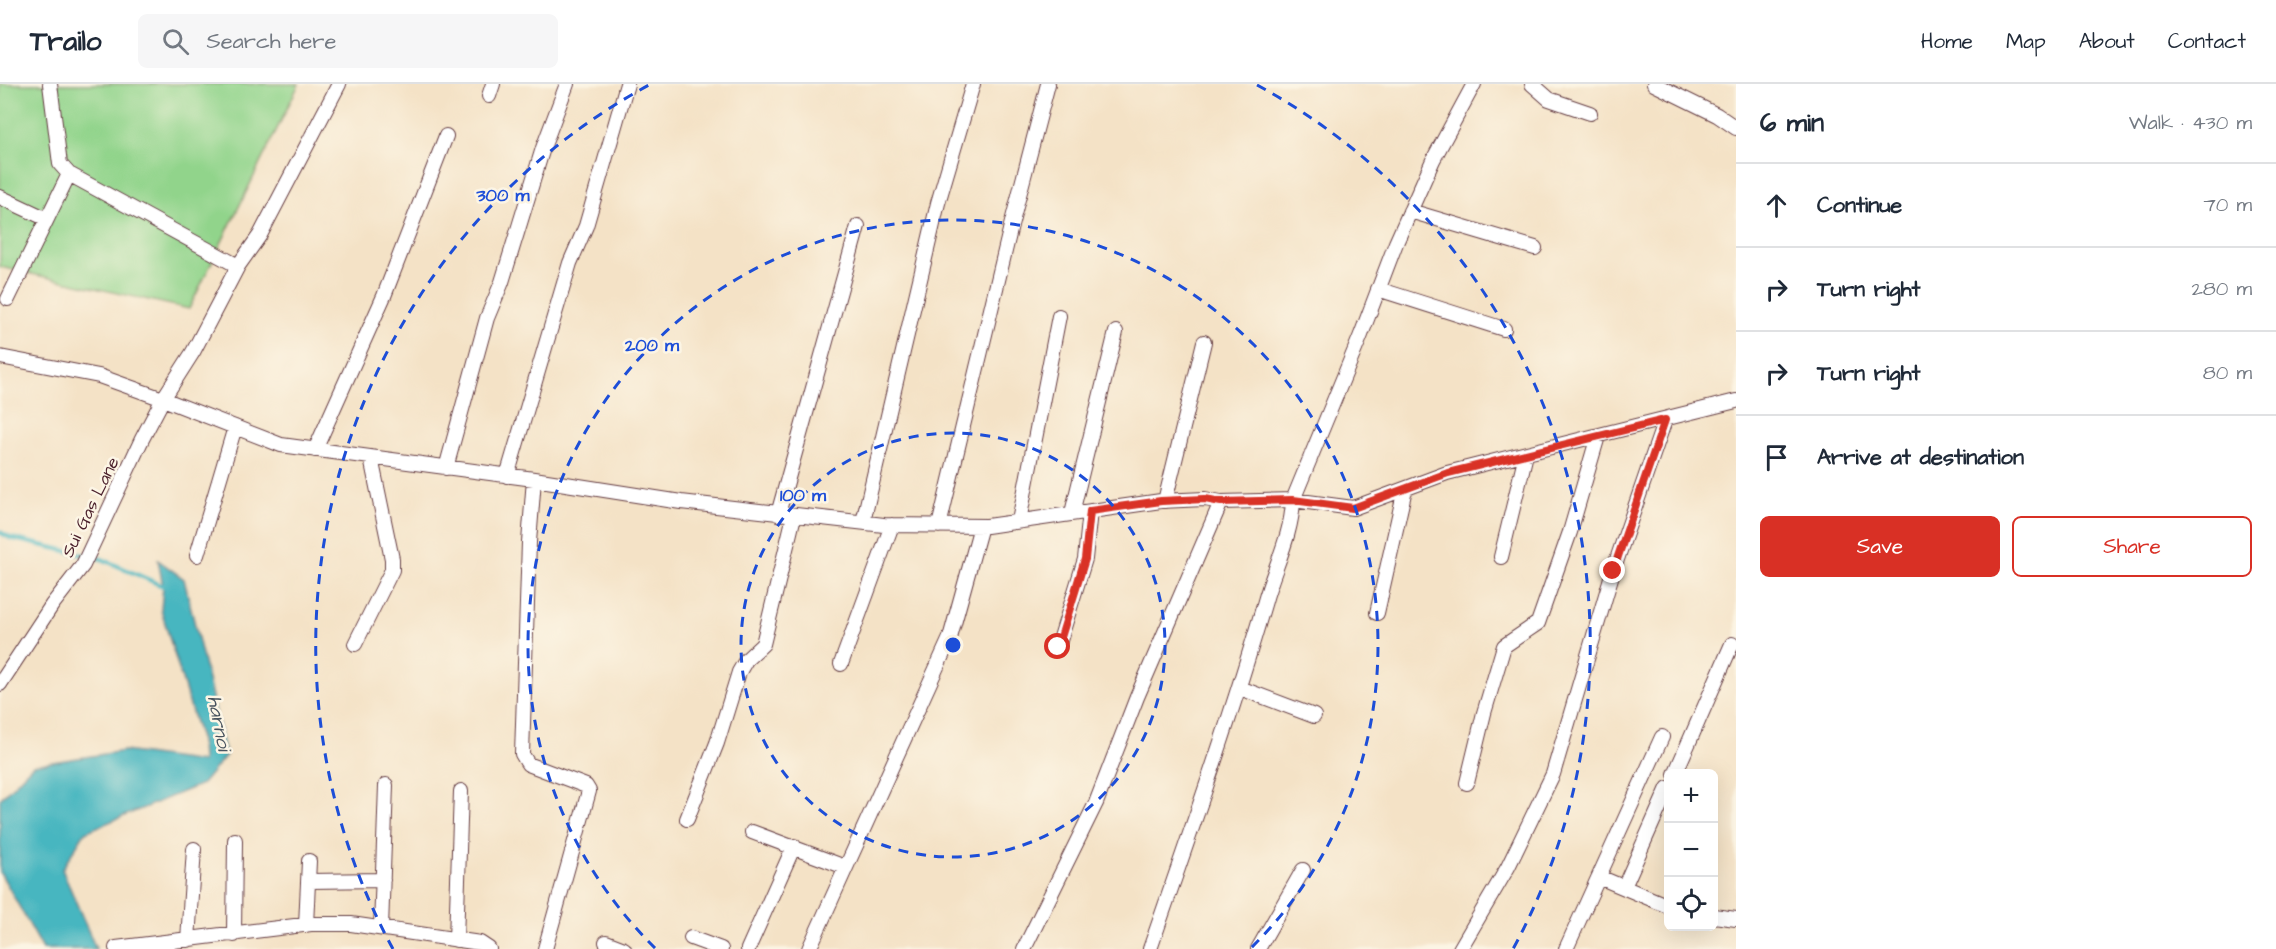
<!DOCTYPE html>
<meta charset="utf-8">
<style>
:root{--surface:#fff;--page:#f6f6f7;--text:#1f2937;--muted:#747a83;--line:#e0e1e3;--accent:#d93025}
body{margin:0;font-family:"Architects Daughter",sans-serif;background:var(--page);color:var(--text)}
.controls{position:absolute;right:18px;bottom:18px;display:grid;overflow:hidden;border-radius:9px;box-shadow:0 6px 24px #0002}
.controls button{width:54px;height:54px;display:grid;place-items:center;padding:0;border:0;border-bottom:2px solid var(--line);background:var(--surface);color:var(--text);font:30px sans-serif}
.stop{position:absolute;width:18px;height:18px;margin:-14px;border:4px solid #d93025;border-radius:50%;background:#fff}
.stop.end{background:#d93025;border-color:#fff;box-shadow:0 2px 6px #0008}
.list{margin:0;padding:0;list-style:none}
h2{display:flex;justify-content:space-between;align-items:center;height:78px;margin:0;padding:0 24px;font-size:26px}
h2 small{font-size:20px;font-weight:400;color:var(--muted)}
.list li{display:grid;grid-template-columns:39px 1fr auto;gap:18px;align-items:center;box-sizing:border-box;height:84px;padding:0 24px;border-top:2px solid var(--line)}
.list b{display:block;font-size:22px;white-space:nowrap}
.list em{font-size:20px;font-style:normal;color:var(--muted)}
.actions{display:flex;gap:12px;padding:18px 24px}
.actions a{flex:1;padding:14px 0;border:2px solid var(--accent);border-radius:9px;text-align:center;font-size:21px;color:var(--accent)}
.actions .main{background:var(--accent);color:#fff}
.icon{flex:none;width:33px;height:33px;fill:none;stroke:currentColor;stroke-width:2;stroke-linecap:round;stroke-linejoin:round}
.map{position:relative;flex:none;width:1736px;height:865px;overflow:hidden}
header{display:flex;align-items:center;gap:36px;box-sizing:border-box;height:84px;padding:0 30px;background:var(--surface);border-bottom:2px solid var(--line)}
header strong{font-size:28px}
nav{display:flex;gap:33px;margin-inline-start:auto;font-size:21px}
.search{width:420px;height:54px;background:var(--page);display:flex;align-items:center;gap:15px;box-sizing:border-box;padding:0 21px;border-radius:9px;color:var(--muted);font-size:22px}
main{display:flex}
aside{flex:1;background:var(--surface)}
.map>svg:first-child{display:block}
.green{fill:#91d48b;stroke:#6e7a5b;stroke-width:1.5}
.water{fill:#47b6c0;stroke:#486a76;stroke-width:1.5}
.lines{fill:none;stroke-linecap:round;stroke-linejoin:round}
.stream{stroke:#47b6c0;stroke-width:4.5}
.street-casing{stroke:#643c42;stroke-width:16}
.street{stroke:#fff;stroke-width:14}
.route{stroke:#d93025;stroke-width:8}
.ring{fill:none;stroke:#1d4ed8;stroke-width:3;stroke-dasharray:10 8}
.labels{text-anchor:middle;stroke-width:5;stroke-linejoin:round;paint-order:stroke}
.street-label{font-size:18px;fill:#4a1f2b;stroke:#fcf5e5}
.water-label{font-size:20px;font-style:italic;fill:#49545f;stroke:#fcf5e5}
.centre{fill:#1d4ed8;stroke:#fcf5e5;stroke-width:3}
.ring-label{font-size:18px;text-anchor:middle;font-weight:bold;fill:#1d4ed8;stroke:#fcf5e5;stroke-width:5;stroke-linejoin:round;paint-order:stroke}
</style>
<header>
<strong>Trailo</strong>
<div class="search"><svg class="icon" aria-label="search" viewBox="0 0 24 24"><circle cx="10" cy="10" r="6"/><path d="M15 15l6 6"/></svg>Search here</div>
<nav><a>Home</a><a>Map</a><a>About</a><a>Contact</a></nav>
</header>
<main>
<div class="map">
<svg width="1736" height="865" viewBox="0 0 1736 865">
<rect width="100%" height="100%" fill="#fcf5e5"/>
<filter id="ink" filterUnits="userSpaceOnUse"><feTurbulence type="fractalNoise" baseFrequency=".0167" numOctaves="2"/><feDisplacementMap in="SourceGraphic" scale="12" xChannelSelector="R" yChannelSelector="G"/><feConvolveMatrix kernelMatrix="1 2 1 2 8 2 1 2 1" color-interpolation-filters="sRGB"/></filter>
<filter id="wash" filterUnits="userSpaceOnUse"><feTurbulence type="fractalNoise" baseFrequency=".008" numOctaves="4" result="noise"/><feDisplacementMap in="SourceGraphic" scale="24" xChannelSelector="R" yChannelSelector="G"/><feGaussianBlur stdDeviation="1.35" result="paint"/><feColorMatrix in="noise" values="0 0 0 0 0 0 0 0 0 0 0 0 0 0 0 0 0 1.4 0 .05"/><feComposite in="paint" operator="in"/></filter>
<g filter="url(#wash)">
<rect width="100%" height="100%" fill="#f4e2c6"/>
<path class="green" d="M 0,0 L 299,0 L 189,225 L 0,183 Z"/>
<path class="water" d="M 158,476 L 184,495 L 226,671 L 202,700 L 85,748 L 62,785 L 96,865 L 43,865 L 0,788 L 0,715 L 33,681 L 124,667 L 202,678 L 201,658 L 161,526 L 163,502 Z"/>
<g class="lines">
<path class="stream" d="M 0,448 L 10,454 L 102,475 L 163,502 L 166,500"/>
</g>
</g>
<g filter="url(#ink)">
<g class="lines">
<g class="street-casing">
<path id="street" d="M 50,0 L 60,80 L 69,90 L 238,182
M 1532,0 L 1549,15 L 1590,29
M 1654,0 L 1717,31 L 1736,44
M 489,12 L 493,0
M 0,113 L 47,135
M 1410,127 L 1535,164
M 1378,205 L 1504,245
M 8,215 L 69,90
M 0,273 L 99,292 L 163,315 L 281,361 L 534,395 L 681,418 L 884,441 L 987,442 L 1161,417 L 1205,415 L 1221,418 L 1293,416 L 1353,424 L 1447,389 L 1736,317
M 315,366 L 384,212 L 446,52
M 446,384 L 487,234 L 502,198 L 543,64 L 567,0
M 507,392 L 570,179 L 586,142 L 627,0
M 534,395 L 529,458 L 522,670 L 528,680 L 586,702 L 589,707 L 545,865
M 1165,417 L 1204,258
M 1072,429 L 1116,248
M 778,430 L 858,142
M 1019,437 L 1059,232
M 863,438 L 938,119 L 973,0
M 939,442 L 1011,142 L 1048,0
M 197,471 L 235,343
M 1501,473 L 1526,370
M 1377,529 L 1405,405
M 355,560 L 392,486 L 392,475 L 371,374
M 1058,563 L 1085,475 L 1090,427
M 841,580 L 892,441
M 0,600 L 52,521 L 83,481 L 142,355 L 163,315 L 193,268 L 238,182 L 260,151 L 339,0
M 1240,604 L 1314,632
M 1675,690 L 1732,560
M 1467,699 L 1484,629 L 1504,562 L 1538,539 L 1570,448 L 1598,352
M 687,735 L 717,659 L 739,588 L 746,576 L 763,560 L 794,432
M 752,748 L 845,783
M 1599,793 L 1668,822
M 309,797 L 383,796
M 1624,803 L 1668,704
M 1714,832 L 1736,835
M 306,841 L 309,777
M 381,844 L 386,701
M 234,851 L 235,756
M 691,854 L 721,865
M 188,856 L 194,765
M 456,856 L 461,707
M 606,858 L 624,865
M 116,864 L 311,840 L 351,840 L 480,859 L 489,865
M 748,865 L 794,762
M 809,865 L 950,554 L 981,442
M 1024,865 L 1096,719 L 1137,613 L 1221,418
M 1150,865 C 1190,750 1231,634 1265,517 C 1274,484 1292,451 1293,416 L 1361,251 L 1396,159 L 1433,76 L 1474,0
M 1258,865 L 1303,786
M 1460,865 L 1508,783 L 1553,690 L 1613,487 L 1665,336
M 1566,865 L 1662,653"/>
</g>
<use href="#street" class="street"/>
</g>
</g>
<g class="lines" filter="url(#ink)">
<path class="route" d="M 1058,563 L 1085,475 L 1090,427 L 1161,417 L 1205,415 L 1221,418 L 1293,416 L 1353,424 L 1448,389 L 1665,336 L 1613,487"/>
</g>
<g class="ring">
<circle cx="953" cy="561" r="212"/>
<path d="M655 864A425 425 0 1 1 1251 864"/>
<path d="M393 865A637 637 0 0 1 649 1M1257 1A637 637 0 0 1 1513 865"/>
</g>
<g class="labels">
<g class="street-label">
<text transform="translate(90 423) rotate(-64)" y="6">Sui Gas Lane</text>
</g>
<g class="water-label">
<text transform="translate(220 639) rotate(79)" y="7">harnoi</text>
</g>
</g>
<circle cx="953" cy="561" r="9" class="centre"/>
<g class="ring-label">
<text x="503" y="117">300 m</text>
<text x="652" y="267">200 m</text>
<text x="803" y="417">100 m</text>
</g>
</svg>
<div class="controls">
<button>+</button>
<button>−</button>
<button><svg class="icon" aria-label="locate" viewBox="0 0 24 24"><circle cx="12" cy="12" r="6"/><path d="M12 2v4M12 18v4M2 12h4M18 12h4"/></svg></button>
</div>
<div class="stop" style="left:1058px;top:563px"></div>
<div class="stop end" style="left:1613px;top:487px"></div>
</div>
<aside>
<h2>6 min<small>Walk · 430 m</small></h2>
<ul class="list">
<li><svg class="icon" aria-label="ahead" viewBox="0 0 24 24"><path d="M12 20V5M6 11l6-6 6 6"/></svg><div><b>Continue</b></div><em>70 m</em></li>
<li><svg class="icon" aria-label="right" viewBox="0 0 24 24"><path d="M7 20v-9h11M14 6l5 5-5 5"/></svg><div><b>Turn right</b></div><em>280 m</em></li>
<li><svg class="icon" aria-label="right" viewBox="0 0 24 24"><path d="M7 20v-9h11M14 6l5 5-5 5"/></svg><div><b>Turn right</b></div><em>80 m</em></li>
<li><svg class="icon" aria-label="arrive" viewBox="0 0 24 24"><path d="M6 21V4h12l-3 4 3 4H6"/></svg><div><b>Arrive at destination</b></div></li>
</ul>
<div class="actions"><a class="main">Save</a><a>Share</a></div>
</aside>
</main>
